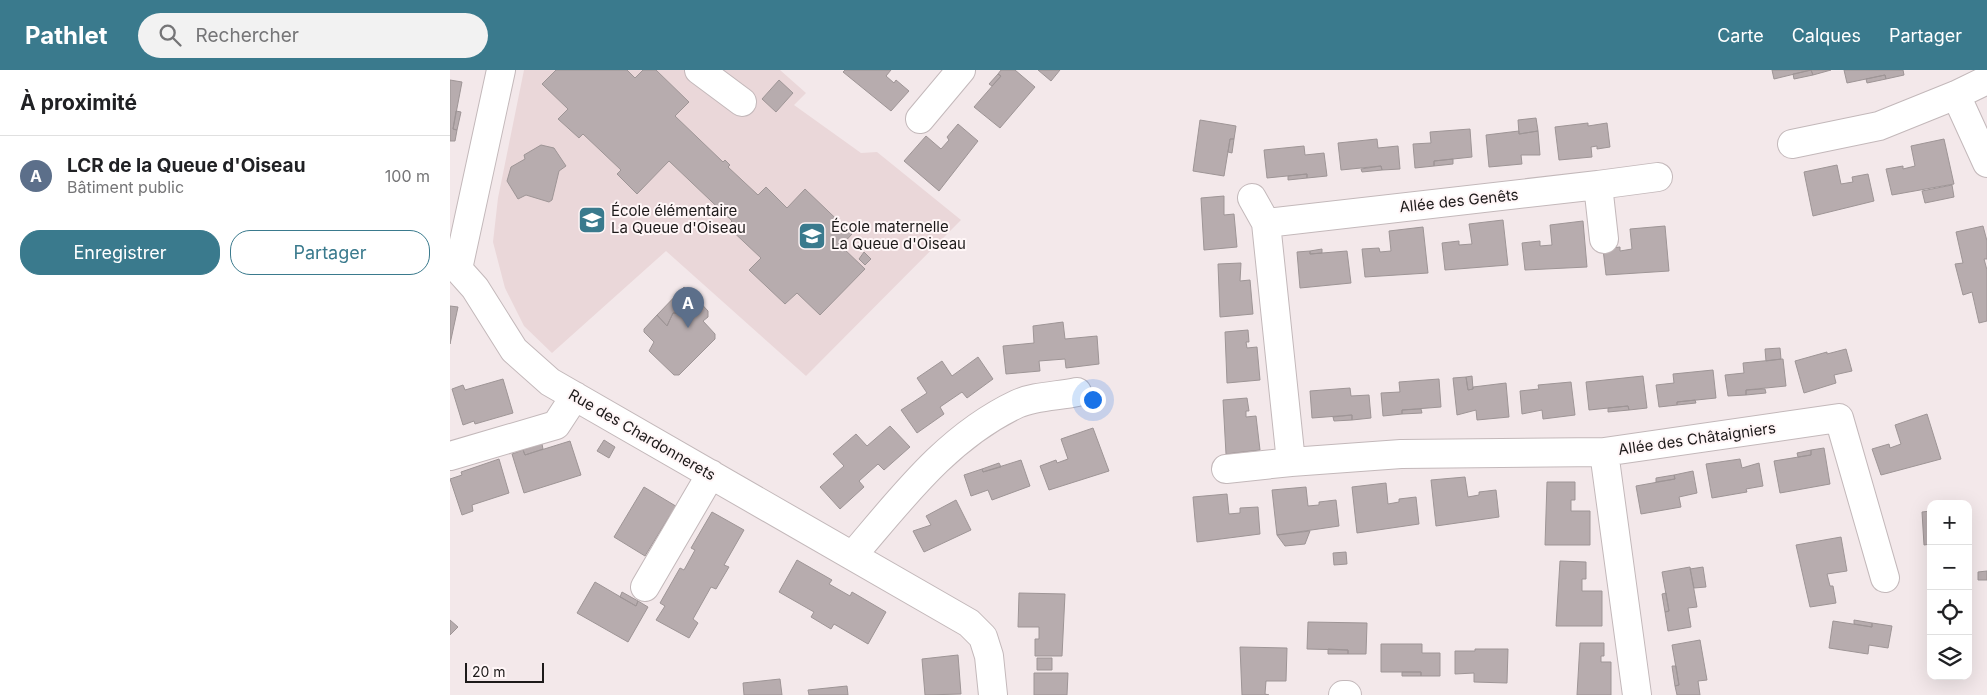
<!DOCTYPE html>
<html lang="fr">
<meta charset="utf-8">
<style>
:root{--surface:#fff;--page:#f2f2f2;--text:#202124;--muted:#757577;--line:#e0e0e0;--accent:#3a7a8d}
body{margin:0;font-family:Inter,sans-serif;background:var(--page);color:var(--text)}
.controls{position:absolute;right:15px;bottom:15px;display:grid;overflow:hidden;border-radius:10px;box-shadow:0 5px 20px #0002}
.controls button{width:45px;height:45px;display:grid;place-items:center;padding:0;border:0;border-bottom:1px solid var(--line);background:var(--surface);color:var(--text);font:25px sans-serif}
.scale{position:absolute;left:15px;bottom:12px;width:79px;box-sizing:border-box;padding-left:5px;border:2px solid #1d1a1a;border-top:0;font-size:14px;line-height:18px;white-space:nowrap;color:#1d1a1a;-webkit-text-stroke:4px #fff6f7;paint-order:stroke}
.you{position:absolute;left:642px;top:329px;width:18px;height:18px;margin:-12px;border:4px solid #fff;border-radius:50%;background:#1a73e8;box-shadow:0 0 0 8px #1a73e833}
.badge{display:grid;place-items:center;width:32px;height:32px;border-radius:50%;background:var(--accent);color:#fff;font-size:16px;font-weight:700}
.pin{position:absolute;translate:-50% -41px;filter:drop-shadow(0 1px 2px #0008)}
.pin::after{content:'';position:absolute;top:26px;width:18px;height:15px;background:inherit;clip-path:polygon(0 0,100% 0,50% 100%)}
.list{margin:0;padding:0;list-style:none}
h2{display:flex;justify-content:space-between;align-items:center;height:65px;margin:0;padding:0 20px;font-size:21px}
h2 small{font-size:16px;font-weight:400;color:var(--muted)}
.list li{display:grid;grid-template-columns:32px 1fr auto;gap:15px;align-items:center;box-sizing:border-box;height:80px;padding:0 20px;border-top:1px solid var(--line)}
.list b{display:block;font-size:19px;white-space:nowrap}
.list p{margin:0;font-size:16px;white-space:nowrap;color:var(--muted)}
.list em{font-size:16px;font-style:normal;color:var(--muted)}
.actions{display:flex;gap:10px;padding:15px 20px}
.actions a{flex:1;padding:11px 0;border:1px solid var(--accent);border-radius:20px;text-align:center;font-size:18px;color:var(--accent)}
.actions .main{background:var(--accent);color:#fff}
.icon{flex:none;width:28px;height:28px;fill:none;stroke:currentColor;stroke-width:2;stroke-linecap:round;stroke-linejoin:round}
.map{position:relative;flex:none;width:1537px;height:625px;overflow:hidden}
header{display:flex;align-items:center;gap:30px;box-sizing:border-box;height:70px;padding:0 25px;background:var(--accent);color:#fff}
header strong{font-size:24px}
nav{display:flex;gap:28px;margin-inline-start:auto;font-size:18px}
.search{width:350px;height:45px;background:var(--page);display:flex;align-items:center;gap:12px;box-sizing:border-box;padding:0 18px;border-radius:28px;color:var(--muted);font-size:19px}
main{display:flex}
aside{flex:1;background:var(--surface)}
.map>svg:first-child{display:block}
.built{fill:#ead7d9}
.building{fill:#b7acae;stroke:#9e9596}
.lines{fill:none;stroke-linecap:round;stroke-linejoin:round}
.minor-casing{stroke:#c3b8ba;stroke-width:30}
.minor{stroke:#fff;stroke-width:28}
.labels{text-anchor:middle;stroke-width:4;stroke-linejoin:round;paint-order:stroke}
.street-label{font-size:15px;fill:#1d1a1a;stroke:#fff6f7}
.poi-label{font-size:15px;fill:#1d1a1a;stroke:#fff6f7;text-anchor:start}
</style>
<header>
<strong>Pathlet</strong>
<div class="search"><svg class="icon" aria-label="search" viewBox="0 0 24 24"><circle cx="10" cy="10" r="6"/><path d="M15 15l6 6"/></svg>Rechercher</div>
<nav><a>Carte</a><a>Calques</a><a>Partager</a></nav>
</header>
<main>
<aside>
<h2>À proximité<small></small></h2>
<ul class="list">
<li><span class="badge" style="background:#5c6f8a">A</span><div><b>LCR de la Queue d'Oiseau</b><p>Bâtiment public</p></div><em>100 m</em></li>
</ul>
<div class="actions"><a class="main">Enregistrer</a><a>Partager</a></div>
</aside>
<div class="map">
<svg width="1537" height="625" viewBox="0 0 1537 625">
<rect width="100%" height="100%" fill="#f3e8ea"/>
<path class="built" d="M 74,0 L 330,0 L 356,23 L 344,35 L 411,83 L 427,82 L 511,150 L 356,306 L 216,181 L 102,283 L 74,256 L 55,218 L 43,172 L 48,128 Z"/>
<path class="building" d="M 106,0 L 177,0 L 185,8 L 193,0 L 206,0 L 239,32 L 225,46 L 273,92 L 275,90 L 280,95 L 278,97 L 308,125 L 316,117 L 337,138 L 355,119 L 402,164 L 391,176 L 415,199 L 370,245 L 347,223 L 335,234 L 299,200 L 311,188 L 277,156 L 282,151 L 219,91 L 187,124 L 167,104 L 171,100 L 133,64 L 129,68 L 108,49 L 118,39 L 92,14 Z
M 395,0 L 441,0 L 436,6 L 444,13 L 446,10 L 459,21 L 441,41 L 393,2 Z
M 551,0 L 565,0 L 585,17 L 550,58 L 524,37 L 551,6 L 548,4 Z
M 588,0 L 610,0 L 601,11 Z
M 1322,0 L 1361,0 L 1324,9 Z
M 1361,0 L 1381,0 L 1363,5 Z
M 1361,0 L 1363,5 L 1344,9 L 1343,4 Z
M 1394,0 L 1453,0 L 1454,5 L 1436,9 L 1435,5 L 1397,13 Z
M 548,4 L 551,6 L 542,16 L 539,14 Z
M 1435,5 L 1436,9 L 1417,13 L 1416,9 Z
M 0,10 L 12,12 L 3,59 L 7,60 L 5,71 L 0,71 Z
M 329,10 L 343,23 L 326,42 L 312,29 Z
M 6,41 L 11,42 L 7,60 L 3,59 Z
M 1086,48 L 1088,61 L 1069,64 L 1068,50 Z
M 750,50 L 786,56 L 784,69 L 780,69 L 774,106 L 743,101 Z
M 1138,53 L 1138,56 L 1157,53 L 1160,77 L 1147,79 L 1147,76 L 1141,77 L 1142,87 L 1109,90 L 1105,57 Z
M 508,54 L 528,71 L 489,121 L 454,91 L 476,66 L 491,79 L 499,70 L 497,67 Z
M 1020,59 L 1022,87 L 984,91 L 984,96 L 965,98 L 963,74 L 981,73 L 980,62 Z
M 1069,61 L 1069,64 L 1088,61 L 1090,85 L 1071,85 L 1072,94 L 1039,97 L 1036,65 Z
M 780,69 L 784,69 L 782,83 L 778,82 Z
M 927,69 L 928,78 L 948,76 L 950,99 L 932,100 L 931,96 L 891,100 L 888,73 Z
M 1494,69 L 1504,114 L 1442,125 L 1436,99 L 1453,96 L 1453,99 L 1465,96 L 1461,76 Z
M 91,75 L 104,78 L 116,96 L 109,101 L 102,130 L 99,132 L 76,125 L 68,129 L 57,111 L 61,97 L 75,89 L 74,85 Z
M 854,76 L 855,85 L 874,83 L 877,106 L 857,108 L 857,104 L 817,108 L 814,80 Z
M 1003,89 L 1003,94 L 984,96 L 984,91 Z
M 1387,95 L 1391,114 L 1403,112 L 1402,107 L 1418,104 L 1424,131 L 1363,146 L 1354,102 Z
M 931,96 L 932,100 L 912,102 L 911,99 Z
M 857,104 L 857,108 L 838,110 L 838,106 Z
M 1502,115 L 1504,127 L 1475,133 L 1472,121 Z
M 774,126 L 774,145 L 784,144 L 787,177 L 754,180 L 751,128 Z
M 1053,150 L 1058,195 L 995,200 L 992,173 L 1009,171 L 1009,175 L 1022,174 L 1019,154 Z
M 1133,151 L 1137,197 L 1075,200 L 1072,173 L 1090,171 L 1090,176 L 1102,175 L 1100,155 Z
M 1215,156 L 1219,201 L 1156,205 L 1153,179 L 1170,177 L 1170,181 L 1182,179 L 1180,159 Z
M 1533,156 L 1537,171 L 1537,189 L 1534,189 L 1537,200 L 1537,251 L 1529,253 L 1522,222 L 1513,225 L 1505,194 L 1513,193 L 1506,162 Z
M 973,157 L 978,203 L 915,207 L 912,179 L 929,178 L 930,182 L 941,181 L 939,161 Z
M 872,179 L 872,183 L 860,184 L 860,181 Z
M 860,181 L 860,184 L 897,181 L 901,213 L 850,218 L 847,182 Z
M 414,182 L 421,189 L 415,195 L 409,189 Z
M 791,193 L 790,211 L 800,210 L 803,244 L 770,247 L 768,194 Z
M 234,217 L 245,227 L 229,243 L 223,243 L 217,256 L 207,245 Z
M 245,227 L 258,241 L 258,247 L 253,251 L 265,264 L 265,269 L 229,305 L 224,305 L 199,281 L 204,272 L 194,262 L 194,259 L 207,245 L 217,256 L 223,243 L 229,243 Z
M 0,236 L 8,237 L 0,274 Z
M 613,252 L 615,269 L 647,266 L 649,294 L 616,298 L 615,289 L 589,291 L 590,301 L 556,304 L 553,276 L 584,273 L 583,256 Z
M 798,260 L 799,272 L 796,272 L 797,278 L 807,277 L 810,310 L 777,313 L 775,262 Z
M 1330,278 L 1331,289 L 1316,291 L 1315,279 Z
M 1396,279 L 1402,301 L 1384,305 L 1386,313 L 1354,323 L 1345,291 L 1377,282 L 1377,284 Z
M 528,287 L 543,309 L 517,328 L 512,322 L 490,337 L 494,344 L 467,363 L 451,340 L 477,323 L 467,308 L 492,291 L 502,306 Z
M 1333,289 L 1336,316 L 1296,320 L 1296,325 L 1278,326 L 1275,305 L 1294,303 L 1293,293 Z
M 1263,300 L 1266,328 L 1227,332 L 1227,335 L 1209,337 L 1206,315 L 1224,313 L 1223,304 Z
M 1022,306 L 1023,319 L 1018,320 L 1016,307 Z
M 1193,306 L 1197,338 L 1179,340 L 1178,336 L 1139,340 L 1136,312 Z
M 1016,307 L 1018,320 L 1023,319 L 1023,317 L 1056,313 L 1059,347 L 1027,350 L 1026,340 L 1007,345 L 1003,308 Z
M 53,309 L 63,343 L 25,354 L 24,351 L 13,355 L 2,319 L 13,315 L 15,320 Z
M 989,309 L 991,337 L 952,340 L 952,344 L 933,346 L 931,323 L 950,322 L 949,312 Z
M 1121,312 L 1125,345 L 1093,349 L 1092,340 L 1072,344 L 1070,321 L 1089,319 L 1088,315 Z
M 900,318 L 901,326 L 919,325 L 921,348 L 902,350 L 902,345 L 862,348 L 860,321 Z
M 1315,319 L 1316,323 L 1296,325 L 1296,320 Z
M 797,328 L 799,341 L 796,341 L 796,347 L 806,346 L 810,380 L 776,384 L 773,330 Z
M 1245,330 L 1246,333 L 1227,335 L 1227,332 Z
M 1178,336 L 1179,340 L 1158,342 L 1158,338 Z
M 971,339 L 972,343 L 952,344 L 952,340 Z
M 1477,344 L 1491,389 L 1431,405 L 1422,379 L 1439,374 L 1440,378 L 1451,374 L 1445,355 Z
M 902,345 L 902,350 L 884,351 L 883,347 Z
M 440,356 L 460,377 L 434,400 L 428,394 L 409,411 L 414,417 L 390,439 L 370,417 L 394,396 L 383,384 L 406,364 L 417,376 Z
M 643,358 L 659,401 L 599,420 L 590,396 L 606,390 L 607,393 L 618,389 L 611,369 Z
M 154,370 L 165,377 L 159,388 L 147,381 Z
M 120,371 L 131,405 L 74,423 L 62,384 L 73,380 L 75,385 Z
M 92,374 L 93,379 L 75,385 L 73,380 Z
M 1374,378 L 1380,414 L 1330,423 L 1324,391 L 1361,385 L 1361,380 Z
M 1361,380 L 1361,385 L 1348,387 L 1347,383 Z
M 49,389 L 59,423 L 22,435 L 23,441 L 12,445 L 0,409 L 12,405 L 11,402 Z
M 1290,389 L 1292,398 L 1309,393 L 1313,416 L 1296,419 L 1297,422 L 1262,428 L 1256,394 Z
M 571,390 L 580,416 L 542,430 L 538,420 L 521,426 L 514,405 L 532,399 L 533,402 Z
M 549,393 L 551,397 L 533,402 L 532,399 Z
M 1243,401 L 1247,423 L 1229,427 L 1231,437 L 1191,444 L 1186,416 L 1225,409 L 1224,405 Z
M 1224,405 L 1225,409 L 1206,412 L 1206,408 Z
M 1015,407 L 1018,427 L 1029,425 L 1029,422 L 1046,420 L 1049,447 L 986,456 L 981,410 Z
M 1097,412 L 1125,412 L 1125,430 L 1121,430 L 1121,441 L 1140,441 L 1140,475 L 1095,475 Z
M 936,413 L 938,434 L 949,432 L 949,429 L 966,427 L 969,454 L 907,463 L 902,417 Z
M 194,417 L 229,438 L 224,447 L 220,445 L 195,486 L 164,467 Z
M 856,417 L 858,436 L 869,435 L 869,432 L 886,430 L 889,456 L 827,465 L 822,420 Z
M 777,424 L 779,444 L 790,443 L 790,438 L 808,437 L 810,464 L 747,472 L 743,427 Z
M 506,430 L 521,460 L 474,482 L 463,461 L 481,455 L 476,446 Z
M 1481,441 L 1481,474 L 1474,475 L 1472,442 Z
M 262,442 L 294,460 L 274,495 L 279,497 L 266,519 L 261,517 L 243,549 L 248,553 L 239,568 L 206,550 L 215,536 L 210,533 L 230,498 L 234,500 L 245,480 L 241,478 Z
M 860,461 L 855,474 L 835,476 L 827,465 Z
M 1391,467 L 1397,501 L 1377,504 L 1380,516 L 1383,516 L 1386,533 L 1360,537 L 1346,475 Z
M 896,482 L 897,494 L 884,495 L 883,483 Z
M 347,490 L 382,510 L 379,514 L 400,526 L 402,522 L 436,542 L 418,574 L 384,554 L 381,559 L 361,547 L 364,542 L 329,522 Z
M 1110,491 L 1136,492 L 1136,509 L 1132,509 L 1132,521 L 1152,521 L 1152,556 L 1106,556 Z
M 1240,497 L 1247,537 L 1238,538 L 1241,557 L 1218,561 L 1215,542 L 1219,541 L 1212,502 Z
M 1253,497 L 1256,517 L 1244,518 L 1240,499 Z
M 1537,501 L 1537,510 L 1528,510 L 1528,502 Z
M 145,512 L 186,536 L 188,531 L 198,537 L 178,572 L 127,543 Z
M 172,522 L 188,531 L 186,536 L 170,527 Z
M 569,523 L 615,524 L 612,586 L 585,586 L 585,569 L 589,569 L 589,557 L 568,557 Z
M 1216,523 L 1219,541 L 1215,542 L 1212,524 Z
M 0,550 L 8,557 L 0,565 Z
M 1404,550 L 1422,553 L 1422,557 L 1404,554 Z
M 1383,551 L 1422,557 L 1422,553 L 1442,556 L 1438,578 L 1419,575 L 1418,584 L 1379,578 Z
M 858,552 L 917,553 L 916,584 L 898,584 L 898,580 L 857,579 Z
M 1250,570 L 1257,610 L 1248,611 L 1250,625 L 1227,625 L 1225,616 L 1229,615 L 1222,575 Z
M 1130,573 L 1154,573 L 1154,586 L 1151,586 L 1151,592 L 1161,592 L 1161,625 L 1127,625 Z
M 931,574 L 972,574 L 972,583 L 990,583 L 990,606 L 971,606 L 971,602 L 931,602 Z
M 790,577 L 837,578 L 836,611 L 816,611 L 815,624 L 819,625 L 792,625 Z
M 878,579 L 898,580 L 898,584 L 878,584 Z
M 1025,579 L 1058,579 L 1057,613 L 1024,612 L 1024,603 L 1005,604 L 1005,581 L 1025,581 Z
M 508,585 L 511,624 L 475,625 L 472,589 Z
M 587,588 L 602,588 L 602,600 L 587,600 Z
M 1222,596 L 1226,596 L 1229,615 L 1225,616 Z
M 952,602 L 971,602 L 971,606 L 952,606 Z
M 584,603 L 618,603 L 617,625 L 584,625 Z
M 330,609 L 332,625 L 294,625 L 293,613 Z
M 397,616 L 398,625 L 359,625 L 358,620 Z"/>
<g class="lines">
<g class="minor-casing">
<path id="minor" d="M 51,0 L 8,199 L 25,218 L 64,280 L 100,312 L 519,553 L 533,567 L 539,586 L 543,625
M 249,0 L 292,32
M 1506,25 L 1537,93
M 470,49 L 511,0
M 1342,74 L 1429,56 L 1506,25 L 1537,10
M 1148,115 L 1208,107
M 802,128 L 816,153
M 1154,169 L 1148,115 L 816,153 L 841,392 L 951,384 L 1154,382 L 1389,348 L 1435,508
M 1154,382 L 1187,625
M 0,386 L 106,355 L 125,326
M 776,399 L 841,392
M 403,485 C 452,428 497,367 567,334 C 584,326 609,326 627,322
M 195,517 L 261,404
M 893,625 L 897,625"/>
</g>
<use href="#minor" class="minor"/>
</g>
<defs>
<g id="school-square" transform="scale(1.4375)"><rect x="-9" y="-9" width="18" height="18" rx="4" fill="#3a7a8d" stroke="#fff6f7"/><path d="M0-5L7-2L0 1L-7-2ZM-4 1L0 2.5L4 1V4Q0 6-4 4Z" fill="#fff"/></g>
</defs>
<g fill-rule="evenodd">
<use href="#school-square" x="142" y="150"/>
<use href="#school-square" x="362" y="166"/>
</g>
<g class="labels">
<g class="street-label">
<text transform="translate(1009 131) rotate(-6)" y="5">Allée des Genêts</text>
<text transform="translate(192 365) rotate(30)" y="5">Rue des Chardonnerets</text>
<text transform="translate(1247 369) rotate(-8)" y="5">Allée des Châtaigniers</text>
</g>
<g class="poi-label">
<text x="161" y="146">École élémentaire<tspan x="161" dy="17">La Queue d'Oiseau</tspan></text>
<text x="381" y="162">École maternelle<tspan x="381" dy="17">La Queue d'Oiseau</tspan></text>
</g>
</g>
</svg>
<div class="controls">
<button>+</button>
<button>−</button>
<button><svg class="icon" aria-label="locate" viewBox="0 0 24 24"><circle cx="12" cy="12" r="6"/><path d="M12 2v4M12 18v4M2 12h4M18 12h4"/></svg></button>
<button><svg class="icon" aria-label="layers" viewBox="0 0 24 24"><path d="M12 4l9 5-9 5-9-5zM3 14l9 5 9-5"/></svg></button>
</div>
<div class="scale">20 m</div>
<div class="you"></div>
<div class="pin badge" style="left:238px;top:258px;background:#5c6f8a">A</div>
</div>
</main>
